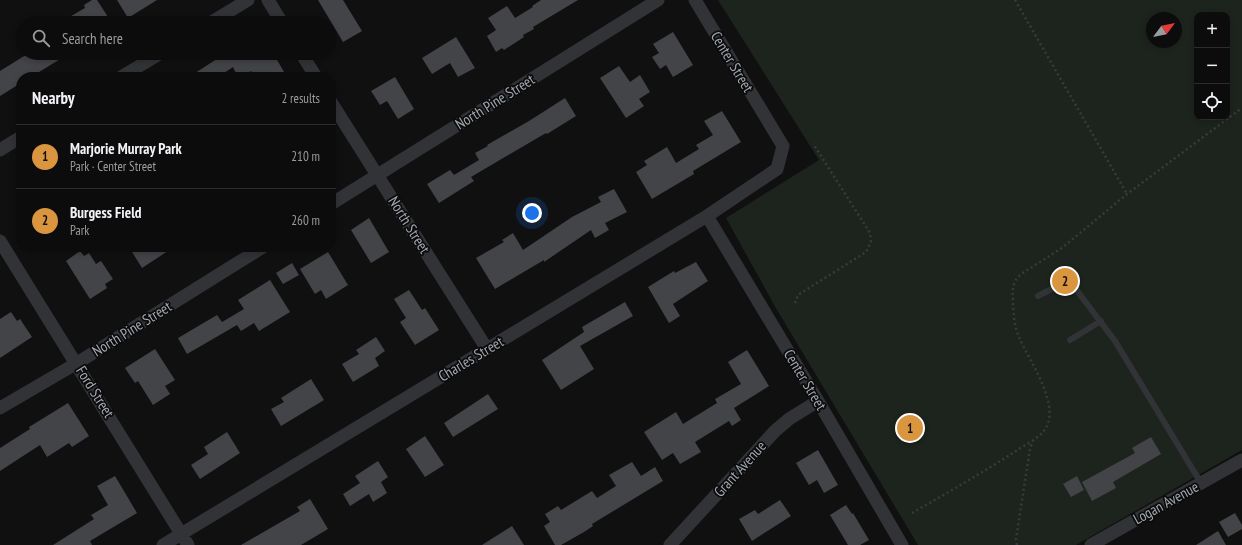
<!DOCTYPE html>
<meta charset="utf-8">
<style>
:root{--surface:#0c0c0d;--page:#151516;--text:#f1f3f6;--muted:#9a9b9d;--line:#2c2c2e;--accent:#da953f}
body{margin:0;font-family:"PT Sans Narrow",sans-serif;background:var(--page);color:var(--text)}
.controls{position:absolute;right:12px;top:12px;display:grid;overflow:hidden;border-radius:8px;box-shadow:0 2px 6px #0003}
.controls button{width:36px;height:36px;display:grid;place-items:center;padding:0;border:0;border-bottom:1px solid var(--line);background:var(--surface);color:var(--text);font:20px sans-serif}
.compass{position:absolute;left:1146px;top:12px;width:36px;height:36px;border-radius:50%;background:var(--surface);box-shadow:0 2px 6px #0003;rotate:58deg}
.you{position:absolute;left:532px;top:213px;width:14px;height:14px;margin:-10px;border:3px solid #fff;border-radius:50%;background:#1a73e8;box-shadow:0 0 0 6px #1a73e833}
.badge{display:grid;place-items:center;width:26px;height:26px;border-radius:50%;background:var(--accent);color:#111;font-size:13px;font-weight:700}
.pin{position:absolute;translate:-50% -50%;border:2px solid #fff;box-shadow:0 1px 4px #0006}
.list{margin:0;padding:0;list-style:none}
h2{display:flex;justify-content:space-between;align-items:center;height:52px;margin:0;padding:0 16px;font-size:17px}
h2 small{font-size:13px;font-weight:400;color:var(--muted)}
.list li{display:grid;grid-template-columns:26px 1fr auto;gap:12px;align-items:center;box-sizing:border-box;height:64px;padding:0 16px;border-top:1px solid var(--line)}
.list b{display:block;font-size:15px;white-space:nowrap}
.list p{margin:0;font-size:13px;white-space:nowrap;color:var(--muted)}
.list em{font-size:13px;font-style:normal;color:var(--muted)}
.icon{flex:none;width:22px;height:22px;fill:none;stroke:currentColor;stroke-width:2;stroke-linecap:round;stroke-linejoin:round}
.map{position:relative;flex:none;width:1242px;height:545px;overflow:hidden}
.search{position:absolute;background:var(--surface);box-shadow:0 2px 6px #0003;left:16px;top:16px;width:320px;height:44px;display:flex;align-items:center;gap:10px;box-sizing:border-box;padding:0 14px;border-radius:22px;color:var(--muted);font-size:15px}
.panel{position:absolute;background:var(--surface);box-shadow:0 2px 6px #0003;left:16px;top:72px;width:320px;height:180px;border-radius:16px}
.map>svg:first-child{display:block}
.green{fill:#1d241d;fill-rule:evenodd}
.building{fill:#424447}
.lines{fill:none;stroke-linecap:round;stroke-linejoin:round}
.path{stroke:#383a3d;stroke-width:2.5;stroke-dasharray:2 3;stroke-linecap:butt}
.service{stroke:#323336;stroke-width:6}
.minor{stroke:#323336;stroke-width:13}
.labels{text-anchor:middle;stroke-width:3.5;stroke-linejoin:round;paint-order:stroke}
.street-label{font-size:15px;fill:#a3a9b1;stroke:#0b0b0c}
</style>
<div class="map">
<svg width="1242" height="545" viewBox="0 0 1242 545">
<rect width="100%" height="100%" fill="#101011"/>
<path class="green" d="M 718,0 L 1242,0 L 1242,450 L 1076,545 L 918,545 L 777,310 L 726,218 L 819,160 ZM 1197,15 L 1227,15 L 1227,117 L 1197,117 ZM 1152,18 L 1176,18 L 1176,42 L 1152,42 Z"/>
<path class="building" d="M 92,0 L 97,0 L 108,17 L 99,23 L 59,23 L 85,8 L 84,5 Z
M 117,0 L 157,0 L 128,18 Z
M 318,0 L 343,0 L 362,31 L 343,42 Z
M 541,0 L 578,0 L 533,27 L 534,29 L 523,35 L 524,37 L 504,50 L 502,48 L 496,52 L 487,36 L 496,30 L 488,18 L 507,6 L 515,18 L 533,7 L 532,6 Z
M 673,32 L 693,65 L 673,77 L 666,65 L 660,69 L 652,57 L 659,53 L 653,44 Z
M 456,37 L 475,68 L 458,77 L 450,63 L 432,74 L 422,58 Z
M 29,53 L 70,53 L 31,77 L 21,77 L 21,83 L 0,96 L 0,71 Z
M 226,53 L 273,53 L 287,77 L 255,77 L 251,71 L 241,77 L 238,77 L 233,67 L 218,77 L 189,77 Z
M 619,66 L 630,82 L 640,75 L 650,92 L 639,99 L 644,106 L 626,118 L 600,78 Z
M 395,77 L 414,109 L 398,119 L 387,101 L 380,105 L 371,91 Z
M 565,98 L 576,116 L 547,134 L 546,133 L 471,177 L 474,181 L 439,203 L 427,184 L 450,170 L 454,175 L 479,160 L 475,153 L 488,146 L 487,145 L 529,121 Z
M 722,111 L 741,142 L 693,171 L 694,174 L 652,199 L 636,172 L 647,165 L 644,161 L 667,147 L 676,163 L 699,149 L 696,145 L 713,135 L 704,121 Z
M 614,189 L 627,212 L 605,223 L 609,230 L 595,238 L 591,230 L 544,262 L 544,260 L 495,289 L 476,258 L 504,242 L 502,240 L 513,233 L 523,250 L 572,217 L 601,202 L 598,197 Z
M 369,218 L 389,252 L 371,263 L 351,230 Z
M 129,247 L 174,247 L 142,268 Z
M 80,251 L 84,256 L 89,253 L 96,264 L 101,261 L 113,279 L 105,284 L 107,288 L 90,299 L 66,261 Z
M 328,252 L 348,285 L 326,299 L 321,290 L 315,294 L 300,269 Z
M 696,262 L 708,281 L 673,304 L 680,316 L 669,323 L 648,287 L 674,271 L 675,273 Z
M 292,263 L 299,275 L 283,284 L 276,273 Z
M 270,280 L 290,312 L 259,331 L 254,323 L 241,331 L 237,325 L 187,354 L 178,338 L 217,315 L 222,322 L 244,309 L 238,300 Z
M 409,290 L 422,310 L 425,308 L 439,330 L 415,345 L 400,322 L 406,318 L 394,299 Z
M 625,302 L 633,316 L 580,346 L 594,369 L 561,390 L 542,360 L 584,332 L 582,327 Z
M 11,312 L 17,321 L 20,319 L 32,337 L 0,358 L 0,319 Z
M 376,337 L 385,351 L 375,358 L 379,366 L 353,382 L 342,364 L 359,354 L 356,350 Z
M 155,349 L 175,380 L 165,386 L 170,394 L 153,405 L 138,381 L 135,383 L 125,368 Z
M 747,350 L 769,386 L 734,408 L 741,420 L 732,426 L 729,421 L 695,442 L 701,452 L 680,464 L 673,453 L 662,460 L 644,432 L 676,412 L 683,424 L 717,403 L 715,399 L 741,384 L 728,362 Z
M 311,379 L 324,400 L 281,426 L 271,409 L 284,402 L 281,398 Z
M 488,394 L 498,409 L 453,437 L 444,423 Z
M 68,403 L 89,436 L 72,447 L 69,443 L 47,457 L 40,445 L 0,471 L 0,448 L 30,429 L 29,427 Z
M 227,432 L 240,453 L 200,479 L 191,465 L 208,454 L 204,447 Z
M 425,436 L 444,465 L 425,477 L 406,449 Z
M 1151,437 L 1161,454 L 1113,482 L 1116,488 L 1092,501 L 1082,482 L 1135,453 L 1132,448 Z
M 818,450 L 838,485 L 824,493 L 817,480 L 809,485 L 796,463 Z
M 378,461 L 388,477 L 381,482 L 387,493 L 373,502 L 369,494 L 350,506 L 343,494 L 360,483 L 355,476 Z
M 632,462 L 641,476 L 655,467 L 663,481 L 592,524 L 593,526 L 584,532 L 561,545 L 555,545 L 544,526 L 550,522 L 545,514 L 558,506 L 561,510 L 592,491 L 597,498 L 616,486 L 609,475 Z
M 115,476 L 137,513 L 90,541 L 92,545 L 53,545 L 94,519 L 91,515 L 108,505 L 97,486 Z
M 1077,476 L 1084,490 L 1071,497 L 1063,484 Z
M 310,499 L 328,529 L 301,545 L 241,545 L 300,511 L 297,507 Z
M 780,500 L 791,516 L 752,541 L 739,519 L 755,510 L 758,514 Z
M 846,505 L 852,514 L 853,513 L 869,540 L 860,545 L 848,545 L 830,515 Z
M 1235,513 L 1242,525 L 1242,529 L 1228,537 L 1219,522 Z
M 512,526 L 524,545 L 482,545 Z
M 1218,531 L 1226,545 L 1196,545 Z"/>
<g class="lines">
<path class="path" d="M 1015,0 L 1127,194
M 795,303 L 798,295 L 866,252 L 871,242 L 870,233 L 814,145
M 912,513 C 947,493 982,473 1016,451 C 1023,446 1037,439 1043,432 C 1064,408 1029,361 1019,337 C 1014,325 1013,312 1013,299 C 1012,289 1013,281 1021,274 L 1062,248 L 1127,194 L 1242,108
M 1017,545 L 1016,539 L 1030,449 L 1033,440"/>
<path class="service" d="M 1038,296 L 1069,280 L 1115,341 L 1201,483
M 1070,340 L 1101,321"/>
<path class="minor" d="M 268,0 L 282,23
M 210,23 L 248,0
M 301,53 L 316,77
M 121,77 L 161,53
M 331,102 L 487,349
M 0,150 L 21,137
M 331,204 L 658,0
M 707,216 L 818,401 L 902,545
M 0,241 L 188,545
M 0,408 L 77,363 L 263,247
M 163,545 L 707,216 L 777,169 L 783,146 L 695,0
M 670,545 L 775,431 L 789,419 L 818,401
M 1091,545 L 1242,460"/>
</g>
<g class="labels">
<g class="street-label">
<text transform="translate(732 62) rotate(59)" y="5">Center Street</text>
<text transform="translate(495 102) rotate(-32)" y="5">North Pine Street</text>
<text transform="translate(409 225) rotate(58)" y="5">North Street</text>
<text transform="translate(132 329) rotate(-32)" y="5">North Pine Street</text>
<text transform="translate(471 359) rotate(-31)" y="5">Charles Street</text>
<text transform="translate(805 380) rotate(59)" y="5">Center Street</text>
<text transform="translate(95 392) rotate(58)" y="5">Ford Street</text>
<text transform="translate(740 469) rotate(-48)" y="5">Grant Avenue</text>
<text transform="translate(1166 503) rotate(-29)" y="5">Logan Avenue</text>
</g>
</g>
</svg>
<div class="controls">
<button>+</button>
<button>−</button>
<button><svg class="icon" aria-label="locate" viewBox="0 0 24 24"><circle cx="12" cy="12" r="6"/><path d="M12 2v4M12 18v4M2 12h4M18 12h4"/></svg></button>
</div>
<svg class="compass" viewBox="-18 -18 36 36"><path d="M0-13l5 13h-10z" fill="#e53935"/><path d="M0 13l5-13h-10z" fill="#9a9b9d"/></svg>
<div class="you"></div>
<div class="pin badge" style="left:910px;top:428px">1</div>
<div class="pin badge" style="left:1065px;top:281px">2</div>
<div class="search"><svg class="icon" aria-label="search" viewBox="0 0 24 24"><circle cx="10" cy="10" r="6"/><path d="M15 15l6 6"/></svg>Search here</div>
<section class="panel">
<h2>Nearby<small>2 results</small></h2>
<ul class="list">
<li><span class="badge">1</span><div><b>Marjorie Murray Park</b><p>Park · Center Street</p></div><em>210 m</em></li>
<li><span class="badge">2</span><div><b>Burgess Field</b><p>Park</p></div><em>260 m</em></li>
</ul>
</section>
</div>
